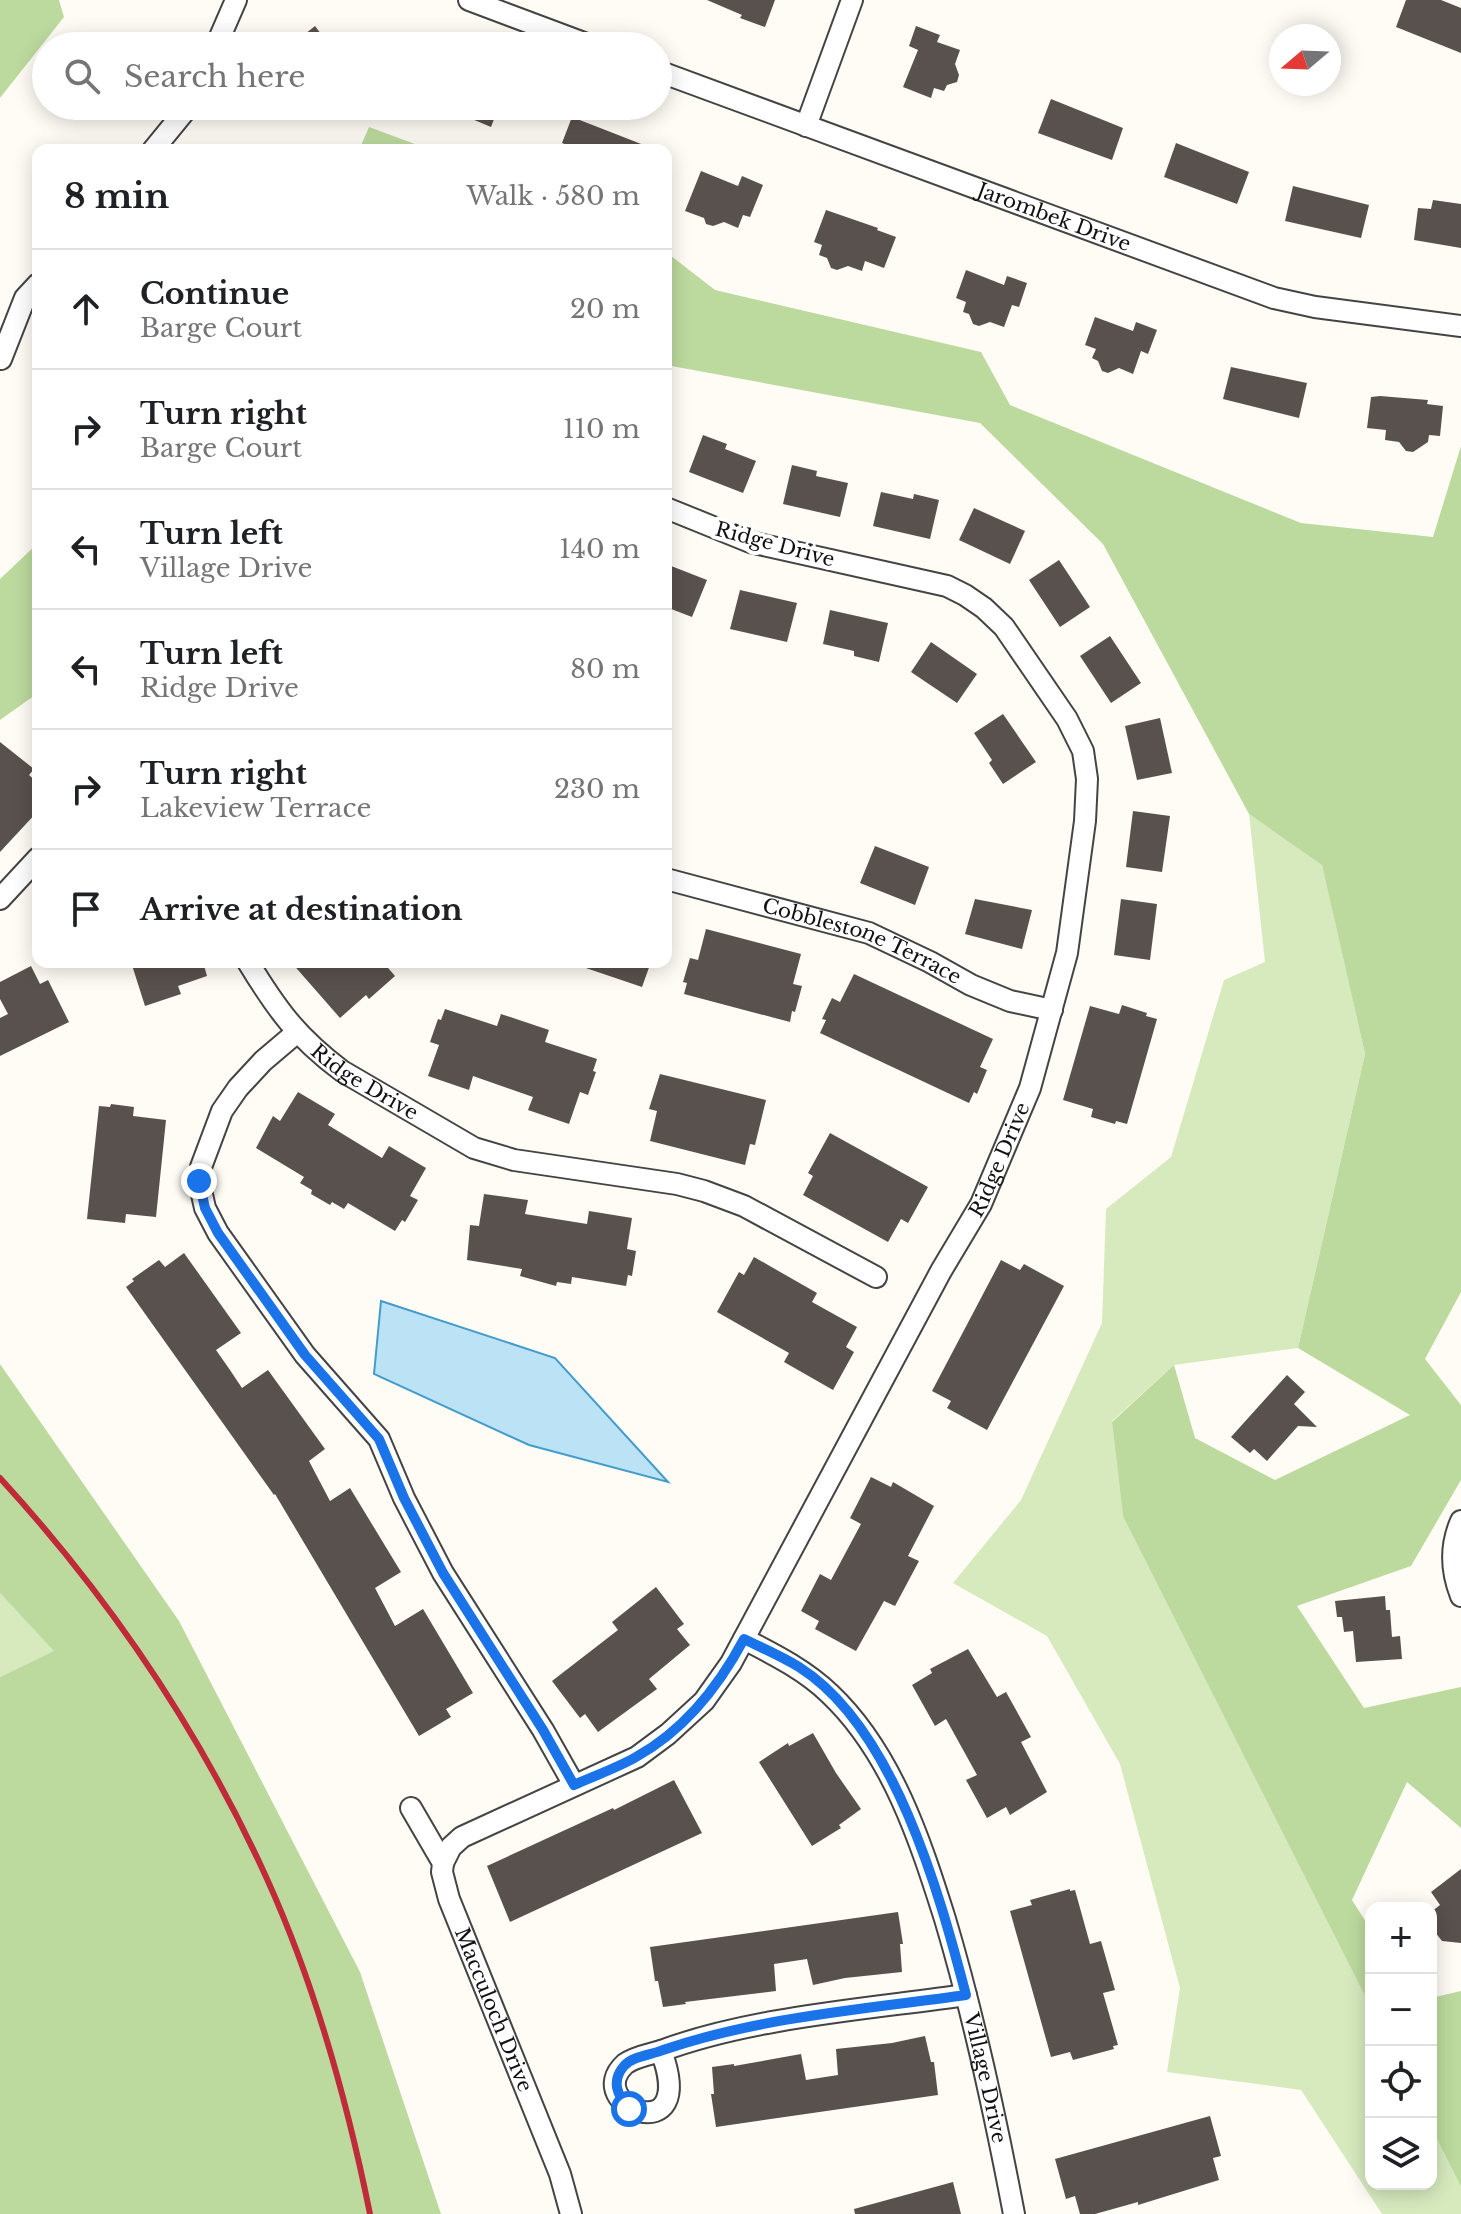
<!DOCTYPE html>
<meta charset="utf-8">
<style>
:root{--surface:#fff;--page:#f6f6f6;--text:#202124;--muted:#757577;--line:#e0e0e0}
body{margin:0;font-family:"Libre Baskerville",serif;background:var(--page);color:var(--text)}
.controls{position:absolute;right:24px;bottom:24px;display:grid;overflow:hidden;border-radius:16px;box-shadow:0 4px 20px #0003}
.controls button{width:72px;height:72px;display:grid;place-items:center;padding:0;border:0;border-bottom:2px solid var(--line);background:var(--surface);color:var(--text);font:40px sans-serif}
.compass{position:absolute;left:1269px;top:24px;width:72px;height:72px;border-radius:50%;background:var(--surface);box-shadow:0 4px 20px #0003;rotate:251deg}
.stop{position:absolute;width:24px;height:24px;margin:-18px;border:6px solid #1a73e8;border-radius:50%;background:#fff}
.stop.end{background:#1a73e8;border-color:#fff;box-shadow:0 2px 8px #0008}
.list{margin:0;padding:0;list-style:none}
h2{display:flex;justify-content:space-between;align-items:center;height:104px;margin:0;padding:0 32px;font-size:34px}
h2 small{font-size:26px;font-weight:400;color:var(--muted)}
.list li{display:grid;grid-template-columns:52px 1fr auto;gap:24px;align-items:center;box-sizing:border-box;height:120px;padding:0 32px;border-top:2px solid var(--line)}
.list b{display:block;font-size:30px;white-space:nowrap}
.list p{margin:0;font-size:26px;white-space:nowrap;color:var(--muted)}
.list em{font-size:26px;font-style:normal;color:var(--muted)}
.icon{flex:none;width:44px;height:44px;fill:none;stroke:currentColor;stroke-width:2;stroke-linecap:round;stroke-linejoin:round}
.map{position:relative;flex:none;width:1461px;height:2214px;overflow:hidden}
.search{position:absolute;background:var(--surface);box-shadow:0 4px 20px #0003;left:32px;top:32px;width:640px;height:88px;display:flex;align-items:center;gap:20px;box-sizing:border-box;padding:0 28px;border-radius:44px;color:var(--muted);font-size:30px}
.panel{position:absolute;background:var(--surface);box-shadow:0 4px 20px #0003;left:32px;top:144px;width:640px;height:824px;border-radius:16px}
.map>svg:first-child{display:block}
.green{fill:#d7eabe}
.forest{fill:#bcda9e}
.water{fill:#bbe2f5;stroke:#439ccb;stroke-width:2}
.building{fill:#59514d}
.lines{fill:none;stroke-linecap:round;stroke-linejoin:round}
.street-casing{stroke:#444;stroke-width:24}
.street{stroke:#fff;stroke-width:20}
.rail{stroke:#bf2b39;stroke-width:6}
.route{stroke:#1a73e8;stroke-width:10}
.labels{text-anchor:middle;stroke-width:8;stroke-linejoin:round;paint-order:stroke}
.street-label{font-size:20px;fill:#111;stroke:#fff}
</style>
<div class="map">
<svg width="1461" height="2214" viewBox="0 0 1461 2214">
<rect width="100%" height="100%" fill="#fffcf5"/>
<path class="green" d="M 1249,814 L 1322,864 L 1365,1054 L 1298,1348 L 1174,1365 L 1112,1421 L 1123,1515 L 1371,2008 L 1371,2184 L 1431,2184 L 1431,2127 L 1461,2187 L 1461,2214 L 1382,2214 L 1301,2090 L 1167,2072 L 1180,1988 L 1120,1764 L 1047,1636 L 953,1583 L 1021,1500 L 1102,1323 L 1106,1209 L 1171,1157 L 1224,980 L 1265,962 Z
M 0,1593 L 55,1651 L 0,1677 Z"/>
<path class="forest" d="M 0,0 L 59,0 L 64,17 L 0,98 Z
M 369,127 L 431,150 L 359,150 Z
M 666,252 L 715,290 L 981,352 L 1010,405 L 1301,523 L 1433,537 L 1461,446 L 1461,1292 L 1425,1359 L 1461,1405 L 1461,1480 L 1411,1566 L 1297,1606 L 1364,1708 L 1461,1687 L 1461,1828 L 1407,1782 L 1352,1900 L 1371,1930 L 1371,2008 L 1123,1516 L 1112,1422 L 1174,1365 L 1195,1438 L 1275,1480 L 1410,1415 L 1298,1348 L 1365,1054 L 1322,865 L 1249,814 L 1103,544 L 980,423 L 666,365 Z
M 38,543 L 38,693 L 0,720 L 0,579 Z
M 0,1364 L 179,1621 L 360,1972 L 441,2214 L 0,2214 L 0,1677 L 54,1651 L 0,1593 Z
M 1461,1991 L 1461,2187 L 1431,2127 L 1431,1998 Z"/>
<path class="water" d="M 381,1301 L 555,1358 L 668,1482 L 529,1445 L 374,1374 Z"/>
<path class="building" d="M 707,0 L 775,0 L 765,27 L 740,18 L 742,15 Z
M 1406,0 L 1441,0 L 1461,8 L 1461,53 L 1396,27 Z
M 315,26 L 330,46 L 290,46 Z
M 916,26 L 940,35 L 937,42 L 960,50 L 955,64 L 959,75 L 957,82 L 947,85 L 944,91 L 934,88 L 931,98 L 903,87 L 918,50 L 909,46 Z
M 1051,99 L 1123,128 L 1112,160 L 1038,133 Z
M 441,106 L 499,106 L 491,127 Z
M 572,117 L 654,149 L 654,150 L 579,150 L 562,143 Z
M 1176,143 L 1249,172 L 1237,204 L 1164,177 Z
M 701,171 L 738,186 L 742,176 L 763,185 L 750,217 L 743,215 L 738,228 L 724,222 L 713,226 L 706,224 L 704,218 L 685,211 Z
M 1293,186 L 1369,205 L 1361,238 L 1285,221 Z
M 1433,200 L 1461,204 L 1461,248 L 1414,240 L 1418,208 L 1431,209 Z
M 826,210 L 878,228 L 877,230 L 896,237 L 884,268 L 865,261 L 862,271 L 848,266 L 837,270 L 831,268 L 827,258 L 819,255 L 822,245 L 814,242 Z
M 966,270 L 1004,285 L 1007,276 L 1027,283 L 1019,307 L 1012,305 L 1004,327 L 990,322 L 979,326 L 973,324 L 969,314 L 963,312 L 966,302 L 956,298 Z
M 1095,317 L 1133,331 L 1136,322 L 1157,330 L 1148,354 L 1141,351 L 1133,374 L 1119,368 L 1108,373 L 1102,371 L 1098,361 L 1092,358 L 1096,349 L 1085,345 Z
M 1231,367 L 1307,383 L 1299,418 L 1223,399 Z
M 1380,396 L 1428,400 L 1427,404 L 1443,406 L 1440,436 L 1429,435 L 1428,442 L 1413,452 L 1406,451 L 1399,442 L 1385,440 L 1386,430 L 1367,428 L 1371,397 Z
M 703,435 L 727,444 L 725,449 L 756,461 L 743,493 L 689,472 Z
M 792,465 L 817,471 L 816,476 L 848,483 L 840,517 L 783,504 Z
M 881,492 L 913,499 L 914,494 L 939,500 L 930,539 L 873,526 Z
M 974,508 L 1025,531 L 1010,564 L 959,540 Z
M 1059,560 L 1090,607 L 1060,627 L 1029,580 Z
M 666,564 L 707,580 L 692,617 L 666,607 Z
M 740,590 L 797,603 L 787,642 L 730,629 Z
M 830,610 L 888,623 L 879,662 L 854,656 L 854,651 L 823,644 Z
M 1110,636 L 1141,683 L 1111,703 L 1080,656 Z
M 931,642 L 977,674 L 957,703 L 911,672 Z
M 1003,714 L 1036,762 L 1003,784 L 989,763 L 992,760 L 974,733 Z
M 1160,718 L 1172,773 L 1137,780 L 1125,726 Z
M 0,742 L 34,769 L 29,775 L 38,783 L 38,811 L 0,852 Z
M 1133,811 L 1170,816 L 1162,872 L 1126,867 Z
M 875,846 L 929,867 L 915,905 L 860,883 Z
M 975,899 L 1032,910 L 1022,949 L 965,934 Z
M 1121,899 L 1157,904 L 1150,960 L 1114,955 Z
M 706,929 L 801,954 L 793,984 L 802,986 L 795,1012 L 792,1011 L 790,1022 L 684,994 L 687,983 L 683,982 L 690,958 L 698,960 Z
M 131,962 L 203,962 L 207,976 L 178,986 L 181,994 L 145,1006 Z
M 291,962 L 383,962 L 395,976 L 369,999 L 366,995 L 340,1018 Z
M 577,962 L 651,962 L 642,987 L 577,965 Z
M 31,966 L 40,984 L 48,980 L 69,1022 L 0,1056 L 0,1018 L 8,1014 L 0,999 L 0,982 Z
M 854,974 L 993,1039 L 980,1067 L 987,1070 L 977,1094 L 974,1092 L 969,1103 L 820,1033 L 826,1020 L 822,1019 L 832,998 L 840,1002 Z
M 1122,1005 L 1147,1013 L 1146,1016 L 1157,1019 L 1127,1124 L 1116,1121 L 1115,1124 L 1091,1117 L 1093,1109 L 1063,1100 L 1090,1006 L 1119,1014 Z
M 445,1009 L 497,1026 L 501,1014 L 549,1030 L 545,1042 L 597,1059 L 593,1071 L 596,1072 L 588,1095 L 580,1092 L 569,1124 L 528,1110 L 533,1097 L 473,1076 L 469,1090 L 428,1076 L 439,1045 L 430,1042 L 438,1019 L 441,1020 Z
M 660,1074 L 766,1100 L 755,1145 L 750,1144 L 745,1165 L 650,1141 L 657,1111 L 649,1109 Z
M 298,1092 L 335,1114 L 328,1125 L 382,1158 L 389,1146 L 426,1168 L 410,1196 L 418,1200 L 405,1222 L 402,1220 L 395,1231 L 348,1203 L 344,1209 L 332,1202 L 330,1205 L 311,1194 L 312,1190 L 300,1183 L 304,1177 L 256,1148 L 273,1116 L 280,1121 Z
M 111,1104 L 134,1107 L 133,1116 L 166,1120 L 156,1217 L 126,1214 L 125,1223 L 87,1219 L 99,1106 L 110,1107 Z
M 830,1133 L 928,1187 L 908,1223 L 901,1219 L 888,1242 L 803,1195 L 813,1176 L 808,1173 Z
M 484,1194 L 528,1200 L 525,1214 L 587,1224 L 589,1211 L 632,1218 L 627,1249 L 636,1251 L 632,1276 L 628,1275 L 626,1286 L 572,1277 L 571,1284 L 557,1282 L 556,1286 L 520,1276 L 522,1269 L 467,1260 L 470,1225 L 479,1226 Z
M 184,1253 L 241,1333 L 216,1350 L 230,1370 L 242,1388 L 268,1370 L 325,1449 L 309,1461 L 330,1501 L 350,1488 L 401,1572 L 375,1588 L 395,1626 L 423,1609 L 473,1693 L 446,1709 L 451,1717 L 419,1736 L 275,1494 L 274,1495 L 126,1287 L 134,1281 L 132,1279 L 159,1260 L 165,1267 Z
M 754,1257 L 817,1293 L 812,1302 L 857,1327 L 846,1347 L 854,1352 L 833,1390 L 784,1362 L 789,1353 L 717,1312 L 739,1272 L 744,1275 Z
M 1001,1260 L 1020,1270 L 1024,1264 L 1064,1286 L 987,1430 L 947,1408 L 951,1401 L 932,1391 Z
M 1287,1375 L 1305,1392 L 1294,1404 L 1317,1427 L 1298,1426 L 1267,1461 L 1254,1449 L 1250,1453 L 1231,1437 Z
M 871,1477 L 891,1487 L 893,1482 L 934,1506 L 908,1556 L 919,1561 L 895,1606 L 884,1601 L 856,1651 L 815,1629 L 819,1621 L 801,1611 L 820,1574 L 831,1580 L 861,1524 L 850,1518 Z
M 656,1587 L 684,1624 L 677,1629 L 690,1645 L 649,1679 L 657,1689 L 598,1732 L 585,1714 L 580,1718 L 552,1681 L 618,1630 L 612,1622 Z
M 1385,1596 L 1386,1610 L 1390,1610 L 1392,1637 L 1400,1636 L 1402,1659 L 1356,1662 L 1353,1631 L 1344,1632 L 1342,1617 L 1337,1617 L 1335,1601 Z
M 968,1649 L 997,1697 L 1006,1692 L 1031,1737 L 1021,1742 L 1047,1792 L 1010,1815 L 1006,1807 L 987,1818 L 966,1780 L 977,1775 L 946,1719 L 935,1726 L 912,1685 L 932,1673 L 930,1669 Z
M 813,1733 L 836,1773 L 861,1809 L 839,1825 L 841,1828 L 812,1846 L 759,1762 L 788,1743 L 789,1746 Z
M 674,1780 L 702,1833 L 510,1922 L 487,1866 L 613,1808 L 614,1810 Z
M 1461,1869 L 1461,1943 L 1442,1941 L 1435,1932 L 1437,1925 L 1431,1917 L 1431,1912 L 1440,1905 L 1431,1892 Z
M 1070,1889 L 1070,1891 L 1075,1890 L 1090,1944 L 1101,1941 L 1115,1990 L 1103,1993 L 1118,2045 L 1113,2046 L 1114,2049 L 1073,2060 L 1070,2052 L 1051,2057 L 1010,1911 L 1032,1905 L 1030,1900 Z
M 898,1912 L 903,1944 L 900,1944 L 902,1972 L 845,1978 L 813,1985 L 807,1959 L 774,1964 L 776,1991 L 685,2002 L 686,2004 L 663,2007 L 658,1981 L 655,1981 L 650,1947 Z
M 925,2036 L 931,2062 L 934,2062 L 938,2095 L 716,2127 L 711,2094 L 714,2094 L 712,2067 L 734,2064 L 734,2066 L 801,2054 L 806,2080 L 838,2075 L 836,2049 L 892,2043 Z
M 1210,2116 L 1221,2156 L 1213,2158 L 1219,2180 L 1138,2205 L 1138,2202 L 1095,2214 L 1080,2214 L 1075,2196 L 1066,2199 L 1055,2159 Z
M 953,2182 L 961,2214 L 855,2214 L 854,2209 Z"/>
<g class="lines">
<g class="street-casing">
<g id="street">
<path d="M 469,0 L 592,46"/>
<path d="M 216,46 L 236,0"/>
<path id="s1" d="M 658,71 L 1274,298 L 1315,307 L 1461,326"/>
<path d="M 806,126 L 852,0"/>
<path d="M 153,150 L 189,106"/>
<path d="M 1,359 L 25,298 L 38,284"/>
<path id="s2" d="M 666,879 L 869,933 L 930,962 L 971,985 L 1010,1001 L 1052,1010"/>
<path d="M 0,899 L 38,858"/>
<path id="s3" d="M 248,962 C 277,1010 297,1037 342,1071 L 474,1148 L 514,1160 L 677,1184 L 704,1191 L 744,1206 L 876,1277"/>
<path d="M 296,1033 L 263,1061 L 238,1088 L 222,1111 L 201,1167 L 199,1181 L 205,1208 L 218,1233 L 305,1355 L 379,1439 L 404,1498 L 443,1573 L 543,1730 L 574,1785"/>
<path d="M 1461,1521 C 1450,1546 1451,1571 1461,1596"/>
<path id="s4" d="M 744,1639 C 775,1655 805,1670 830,1694 C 892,1753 920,1840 945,1919 C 974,2016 995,2114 1014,2214"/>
<path id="s5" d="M 411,1808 L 443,1863 L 442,1872 L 449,1899 L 560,2174 L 571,2214"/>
<path id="s6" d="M 443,1863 L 451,1847 L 462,1837 L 637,1757 L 668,1734 L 704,1701 L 731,1663 L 941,1271 L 981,1204 L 1030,1088 L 1067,953 L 1085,821 L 1087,779 L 1083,751 L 1067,719 L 1004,627 L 984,608 L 965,595 L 947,586 L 750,542 L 666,508"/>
<path d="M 661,2051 C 752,2017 869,2009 966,1995"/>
<path d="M 661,2051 C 700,2154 580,2105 625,2064 C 634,2057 651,2054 661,2051 Z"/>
</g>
</g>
<use href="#street" class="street"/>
<path class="rail" d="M 0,1478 C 109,1597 201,1733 267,1879 C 315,1985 347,2100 370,2214"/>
</g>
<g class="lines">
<path class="route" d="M 199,1181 L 205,1208 L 218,1233 L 305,1355 L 379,1439 L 404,1498 L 443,1573 L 543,1730 L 574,1785 C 594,1776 617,1768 636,1757 C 683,1731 719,1686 744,1639 C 762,1648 781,1656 799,1667 C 894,1727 939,1892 966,1995 C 865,2009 760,2017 663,2050 C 651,2055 633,2056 624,2066 C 611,2081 617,2095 629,2109"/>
</g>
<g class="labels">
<g class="street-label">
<text dy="7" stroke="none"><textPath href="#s1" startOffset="422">Jarombek Drive</textPath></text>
<text transform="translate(775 544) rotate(15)" y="7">Ridge Drive</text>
<text dy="7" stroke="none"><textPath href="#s2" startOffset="206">Cobblestone Terrace</textPath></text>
<text dy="7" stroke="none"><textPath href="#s3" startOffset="170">Ridge Drive</textPath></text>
<text dy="7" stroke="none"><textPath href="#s6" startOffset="930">Ridge Drive</textPath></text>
<text dy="7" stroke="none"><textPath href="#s5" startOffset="220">Macculoch Drive</textPath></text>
<text dy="7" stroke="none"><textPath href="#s4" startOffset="522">Village Drive</textPath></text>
</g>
</g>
</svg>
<div class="controls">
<button>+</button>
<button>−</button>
<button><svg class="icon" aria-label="locate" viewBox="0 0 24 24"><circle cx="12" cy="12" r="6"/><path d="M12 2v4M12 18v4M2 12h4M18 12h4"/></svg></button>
<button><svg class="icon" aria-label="layers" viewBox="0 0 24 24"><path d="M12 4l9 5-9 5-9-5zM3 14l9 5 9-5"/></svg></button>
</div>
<svg class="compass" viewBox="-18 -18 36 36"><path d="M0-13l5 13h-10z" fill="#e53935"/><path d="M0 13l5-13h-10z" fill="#757577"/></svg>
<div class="stop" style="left:629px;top:2109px"></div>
<div class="stop end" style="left:199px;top:1181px"></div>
<div class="search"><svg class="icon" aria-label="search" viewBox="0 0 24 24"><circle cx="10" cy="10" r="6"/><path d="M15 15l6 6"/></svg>Search here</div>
<section class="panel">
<h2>8 min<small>Walk · 580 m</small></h2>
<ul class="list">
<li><svg class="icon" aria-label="ahead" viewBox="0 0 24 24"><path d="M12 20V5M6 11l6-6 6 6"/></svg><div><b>Continue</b><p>Barge Court</p></div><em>20 m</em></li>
<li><svg class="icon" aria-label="right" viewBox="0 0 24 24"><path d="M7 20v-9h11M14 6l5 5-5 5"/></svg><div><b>Turn right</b><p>Barge Court</p></div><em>110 m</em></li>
<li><svg class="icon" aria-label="left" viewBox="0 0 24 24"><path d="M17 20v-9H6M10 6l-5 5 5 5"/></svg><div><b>Turn left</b><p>Village Drive</p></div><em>140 m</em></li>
<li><svg class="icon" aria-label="left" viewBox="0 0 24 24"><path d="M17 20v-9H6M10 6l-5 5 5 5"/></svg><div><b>Turn left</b><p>Ridge Drive</p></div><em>80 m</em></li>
<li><svg class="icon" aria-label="right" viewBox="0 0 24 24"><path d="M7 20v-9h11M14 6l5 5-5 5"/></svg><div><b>Turn right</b><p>Lakeview Terrace</p></div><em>230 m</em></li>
<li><svg class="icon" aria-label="arrive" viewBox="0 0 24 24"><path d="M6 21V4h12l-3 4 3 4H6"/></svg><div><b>Arrive at destination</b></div></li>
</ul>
</section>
</div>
